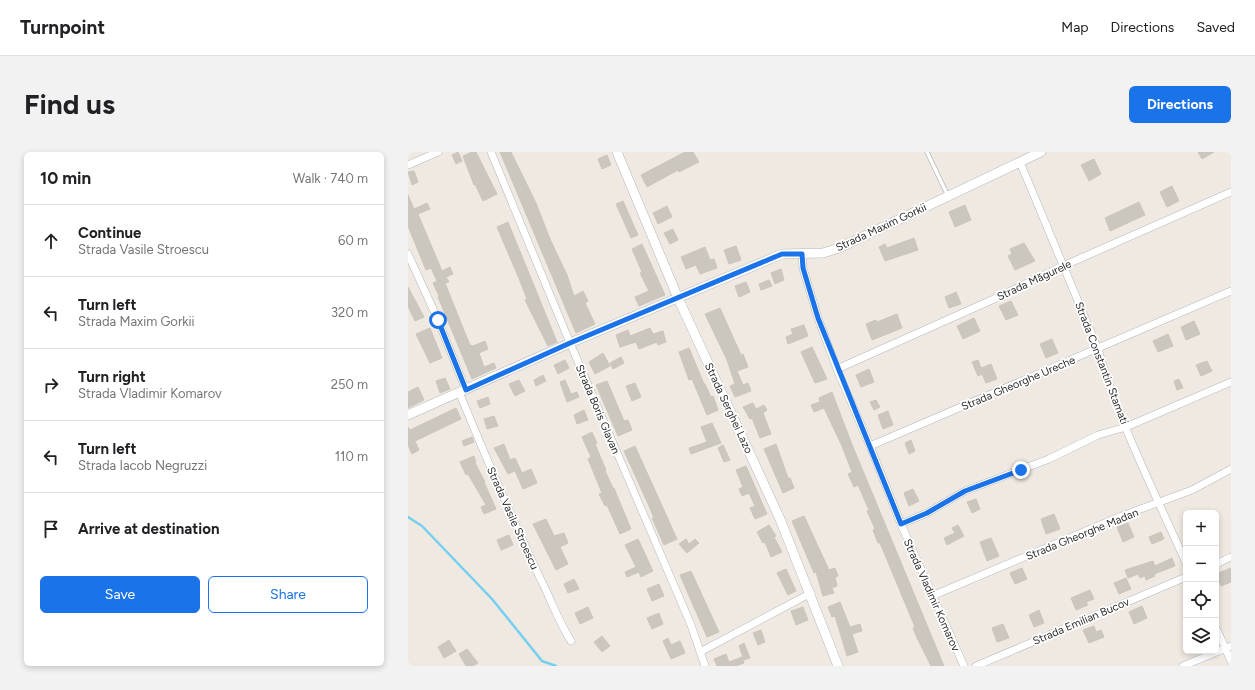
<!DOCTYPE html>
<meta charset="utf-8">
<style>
:root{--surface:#fff;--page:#f2f2f2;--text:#202124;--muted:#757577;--line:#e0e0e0;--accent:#1a73e8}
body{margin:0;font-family:Figtree,sans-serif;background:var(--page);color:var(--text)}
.controls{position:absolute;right:12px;bottom:12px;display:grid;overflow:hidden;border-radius:6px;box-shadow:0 2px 6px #0003}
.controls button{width:36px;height:36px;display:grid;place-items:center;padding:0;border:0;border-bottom:1px solid var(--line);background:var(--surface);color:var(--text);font:20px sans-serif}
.stop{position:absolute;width:12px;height:12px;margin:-9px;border:3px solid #1a73e8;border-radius:50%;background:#fff}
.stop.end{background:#1a73e8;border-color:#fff;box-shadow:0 1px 4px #0008}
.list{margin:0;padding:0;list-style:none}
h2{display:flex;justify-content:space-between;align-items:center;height:52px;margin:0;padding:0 16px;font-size:17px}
h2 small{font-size:13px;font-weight:400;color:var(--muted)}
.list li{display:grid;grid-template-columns:26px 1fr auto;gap:12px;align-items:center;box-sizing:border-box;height:72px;padding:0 16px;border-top:1px solid var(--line)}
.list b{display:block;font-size:15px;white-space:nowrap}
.list p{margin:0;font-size:13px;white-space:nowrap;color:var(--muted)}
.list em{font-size:13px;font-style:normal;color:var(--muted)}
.actions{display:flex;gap:8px;padding:12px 16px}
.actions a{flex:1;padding:9px 0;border:1px solid var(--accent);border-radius:6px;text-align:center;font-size:14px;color:var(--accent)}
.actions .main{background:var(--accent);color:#fff}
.icon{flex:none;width:22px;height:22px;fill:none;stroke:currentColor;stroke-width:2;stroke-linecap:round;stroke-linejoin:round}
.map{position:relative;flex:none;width:823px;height:514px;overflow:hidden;border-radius:6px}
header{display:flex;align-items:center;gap:24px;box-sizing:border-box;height:56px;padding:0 20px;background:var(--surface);border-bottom:1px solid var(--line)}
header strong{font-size:19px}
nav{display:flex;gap:22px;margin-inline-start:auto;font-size:14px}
.intro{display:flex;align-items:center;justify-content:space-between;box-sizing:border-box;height:96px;padding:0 24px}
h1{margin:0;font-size:28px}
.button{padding:10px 18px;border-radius:6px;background:var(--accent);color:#fff;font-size:14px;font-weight:700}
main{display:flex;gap:24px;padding:0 24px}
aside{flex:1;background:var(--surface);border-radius:6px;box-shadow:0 2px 6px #0003}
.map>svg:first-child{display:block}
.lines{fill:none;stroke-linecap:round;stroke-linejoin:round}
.stream{stroke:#75cff0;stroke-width:2.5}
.building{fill:#cbc7bf;stroke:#cbc5ba}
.service-casing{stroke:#b4b7c1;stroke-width:5}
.minor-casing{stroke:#b4b7c1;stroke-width:8}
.tertiary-casing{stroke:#b4b7c1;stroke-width:10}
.service{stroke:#fff;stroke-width:3.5}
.minor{stroke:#fff;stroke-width:7}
.tertiary{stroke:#fff;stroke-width:9}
.route{stroke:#1a73e8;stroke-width:5}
.labels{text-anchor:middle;stroke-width:3.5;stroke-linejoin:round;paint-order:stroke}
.street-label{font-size:11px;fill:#2e2e2e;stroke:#fff}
</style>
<header>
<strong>Turnpoint</strong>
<nav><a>Map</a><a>Directions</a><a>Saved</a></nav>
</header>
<div class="intro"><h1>Find us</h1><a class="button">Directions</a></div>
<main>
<aside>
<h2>10 min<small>Walk · 740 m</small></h2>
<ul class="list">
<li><svg class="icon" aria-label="ahead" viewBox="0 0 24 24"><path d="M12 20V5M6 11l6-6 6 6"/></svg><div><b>Continue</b><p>Strada Vasile Stroescu</p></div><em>60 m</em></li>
<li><svg class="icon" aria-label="left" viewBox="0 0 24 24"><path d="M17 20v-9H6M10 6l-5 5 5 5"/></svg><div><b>Turn left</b><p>Strada Maxim Gorkii</p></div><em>320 m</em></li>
<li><svg class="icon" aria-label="right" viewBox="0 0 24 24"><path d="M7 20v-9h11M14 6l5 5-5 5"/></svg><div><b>Turn right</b><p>Strada Vladimir Komarov</p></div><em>250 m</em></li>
<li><svg class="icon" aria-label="left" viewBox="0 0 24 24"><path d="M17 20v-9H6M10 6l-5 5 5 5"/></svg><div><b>Turn left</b><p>Strada Iacob Negruzzi</p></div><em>110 m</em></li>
<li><svg class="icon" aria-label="arrive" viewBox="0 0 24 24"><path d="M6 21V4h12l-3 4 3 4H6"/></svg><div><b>Arrive at destination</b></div></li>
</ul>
<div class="actions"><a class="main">Save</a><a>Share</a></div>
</aside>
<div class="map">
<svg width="823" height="514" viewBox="0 0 823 514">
<rect width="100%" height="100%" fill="#efe9e1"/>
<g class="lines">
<path class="stream" d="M 0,365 L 14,374 L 84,447 L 134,509 L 148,514"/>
</g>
<path class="building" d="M 50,0 L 54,9 L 48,12 L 44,3 Z
M 64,0 L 68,0 L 89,42 L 75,49 L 67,32 L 66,33 L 55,4 Z
M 92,0 L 103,0 L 128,51 L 142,87 L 159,123 L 166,144 L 175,139 L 180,149 L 177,151 L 187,172 L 168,181 Z
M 277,0 L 285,0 L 291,10 L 271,20 L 270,18 L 239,35 L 233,23 Z
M 790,0 L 806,0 L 794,7 Z
M 199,3 L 203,13 L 194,17 L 190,7 Z
M 686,7 L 693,22 L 681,29 L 673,13 Z
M 6,19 L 10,30 L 4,33 L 0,20 Z
M 764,34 L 771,49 L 759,55 L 752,40 Z
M 0,43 L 6,57 L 19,51 L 22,57 L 10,62 L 34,119 L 42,115 L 45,122 L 38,125 L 41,130 L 37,131 L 55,176 L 62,193 L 65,194 L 77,189 L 80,197 L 71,201 L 76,215 L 86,211 L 88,216 L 64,227 L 30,145 L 31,144 L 25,131 L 29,129 L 23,116 L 18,118 L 0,74 Z
M 215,49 L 230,83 L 223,86 L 208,52 Z
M 731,50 L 737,63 L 702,79 L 697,66 Z
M 557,53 L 563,68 L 547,75 L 541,60 Z
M 259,54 L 264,65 L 250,72 L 245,61 Z
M 100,70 L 149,190 L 140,194 L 117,148 L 119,147 L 112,129 L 89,75 Z
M 265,77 L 270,88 L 262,92 L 256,81 Z
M 506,86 L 510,98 L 477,109 L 471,95 L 477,92 L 479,96 Z
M 616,91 L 627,109 L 607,118 L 600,104 L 604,102 L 602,97 Z
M 234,92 L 257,143 L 231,154 L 227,145 L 241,139 L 232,121 L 234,120 L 224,97 Z
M 328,94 L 333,108 L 321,112 L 316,98 Z
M 297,95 L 302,108 L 306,107 L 309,116 L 292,122 L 288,113 L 278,117 L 273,105 Z
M 373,117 L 376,128 L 367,132 L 363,121 Z
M 361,128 L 364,134 L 353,138 L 351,132 Z
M 338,130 L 342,140 L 331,145 L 327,134 Z
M 0,135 L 16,165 L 7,169 L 0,154 Z
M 548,140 L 553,152 L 541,156 L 537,145 Z
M 603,149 L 610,163 L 598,168 L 591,154 Z
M 312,156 L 333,203 L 335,202 L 340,215 L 329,219 L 335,233 L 340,231 L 343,239 L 327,245 L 322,234 L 327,232 L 319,208 L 297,162 Z
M 489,162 L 494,176 L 464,188 L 458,172 L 468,168 L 469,170 Z
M 566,166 L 572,179 L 555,187 L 549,174 Z
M 786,169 L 792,182 L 778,188 L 773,175 Z
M 396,173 L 400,184 L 380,192 L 378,185 L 385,182 L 383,177 Z
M 22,176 L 34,206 L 22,211 L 8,182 Z
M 242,176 L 245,182 L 255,179 L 258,190 L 250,193 L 249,190 L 231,197 L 228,190 L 212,195 L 208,183 L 220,178 L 222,184 Z
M 760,182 L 765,194 L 750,200 L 745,189 Z
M 644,187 L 650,201 L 638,206 L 632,192 Z
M 404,195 L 419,227 L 407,231 L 393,200 Z
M 281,196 L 296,232 L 297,232 L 303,245 L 305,244 L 310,258 L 299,263 L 284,227 L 281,228 L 271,200 Z
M 195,201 L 202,214 L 187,222 L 181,210 Z
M 213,205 L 216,211 L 205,217 L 202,211 Z
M 157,208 L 161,216 L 150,222 L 146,213 Z
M 570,208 L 573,216 L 583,212 L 589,227 L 578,231 L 574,222 L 570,224 L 564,210 Z
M 799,209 L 804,219 L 793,224 L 788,213 Z
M 461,217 L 466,230 L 453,235 L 448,223 Z
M 135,223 L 138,229 L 128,234 L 126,228 Z
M 37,226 L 42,237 L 32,241 L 28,229 Z
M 771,227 L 775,236 L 769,238 L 766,229 Z
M 111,228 L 117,239 L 107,244 L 101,232 Z
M 157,228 L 163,242 L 169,240 L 171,245 L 159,250 L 152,230 Z
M 199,229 L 216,269 L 220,268 L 224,278 L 210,284 L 188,233 Z
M 227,231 L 233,245 L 224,249 L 218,234 Z
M 10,235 L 16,248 L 0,256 L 0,240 Z
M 424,240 L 443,290 L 536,514 L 523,514 L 509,486 L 505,476 L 507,475 L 472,391 L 470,391 L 465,378 L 467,377 L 459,359 L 461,358 L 450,333 L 446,335 L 440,322 L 444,320 L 434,294 L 416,256 L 406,260 L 403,253 L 412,250 L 411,246 Z
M 80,245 L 82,252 L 72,256 L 69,249 Z
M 468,248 L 472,255 L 466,258 L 462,250 Z
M 345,251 L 348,257 L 356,253 L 359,258 L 355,261 L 363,282 L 352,286 L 344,266 L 342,267 L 335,255 Z
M 48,256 L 53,267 L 7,289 L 11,298 L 4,302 L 0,293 L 0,275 L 2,278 Z
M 176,258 L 180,268 L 169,272 L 166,263 Z
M 480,259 L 485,273 L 475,277 L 470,263 Z
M 86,264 L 90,274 L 79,277 L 76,267 Z
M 304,271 L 313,291 L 283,302 L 281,296 L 299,290 L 293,275 Z
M 184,280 L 189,291 L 187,292 L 198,318 L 197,319 L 205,336 L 206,336 L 223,377 L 212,382 L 199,353 L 197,354 L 191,342 L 194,341 L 180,307 L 183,305 L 174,285 Z
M 64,285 L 66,290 L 56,294 L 54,289 Z
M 503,288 L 507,299 L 501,302 L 497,291 Z
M 96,292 L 102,308 L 107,306 L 114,321 L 123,317 L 129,331 L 115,337 L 107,319 L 100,322 L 86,296 Z
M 368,292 L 380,326 L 382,326 L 386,336 L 375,341 L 356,297 Z
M 315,293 L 322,308 L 316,310 L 310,296 Z
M 227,294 L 269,387 L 256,393 L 244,366 L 246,366 L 241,354 L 216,299 Z
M 66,304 L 68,310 L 67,311 L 77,330 L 76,330 L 88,357 L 76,362 L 73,355 L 78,353 L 60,322 L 58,323 L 52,310 Z
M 338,314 L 359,362 L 347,367 L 342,356 L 347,354 L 341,341 L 334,344 L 331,337 L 335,335 L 328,318 Z
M 505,337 L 511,349 L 501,354 L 496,341 Z
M 568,347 L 572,357 L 564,361 L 559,350 Z
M 646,362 L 652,377 L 638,382 L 633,367 Z
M 396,364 L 421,418 L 427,416 L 430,424 L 427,425 L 429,434 L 424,436 L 426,441 L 415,444 L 408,420 L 406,421 L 384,369 Z
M 138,367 L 146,384 L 156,381 L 160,391 L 152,395 L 160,412 L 148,418 L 125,372 Z
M 720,371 L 726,385 L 715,390 L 709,375 Z
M 361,373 L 368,384 L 366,385 L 374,400 L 363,405 L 357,390 L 355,391 L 349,380 Z
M 550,373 L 556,384 L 539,393 L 536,386 L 547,381 L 544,376 Z
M 753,380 L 756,387 L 744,392 L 741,385 Z
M 101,383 L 105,393 L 93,398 L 89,388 Z
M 583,386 L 591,404 L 579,409 L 572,390 Z
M 230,387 L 245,419 L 233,425 L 231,420 L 219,425 L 217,420 L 228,415 L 217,393 Z
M 278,387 L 281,392 L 287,387 L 291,391 L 279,401 L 271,392 Z
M 764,406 L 767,414 L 746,422 L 747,424 L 738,428 L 737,424 L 732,426 L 730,422 L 720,426 L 717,418 L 745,409 L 747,414 Z
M 614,416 L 619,427 L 607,432 L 602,421 Z
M 823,416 L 823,430 L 813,434 L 808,422 Z
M 378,417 L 388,439 L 380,443 L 369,421 Z
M 283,419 L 311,480 L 299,485 L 272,423 Z
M 718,426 L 723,437 L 711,442 L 706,431 Z
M 166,427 L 171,437 L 160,441 L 156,432 Z
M 251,432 L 256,444 L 244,449 L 239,437 Z
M 682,438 L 686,447 L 678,450 L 680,453 L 668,458 L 663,446 Z
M 432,450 L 442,475 L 452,472 L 454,479 L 444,482 L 450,500 L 439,504 L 427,464 L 424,465 L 420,455 Z
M 734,454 L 739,466 L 726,472 L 721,460 Z
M 180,455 L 185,466 L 172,472 L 167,461 Z
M 395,455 L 400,468 L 388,473 L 383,459 Z
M 631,458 L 636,471 L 626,475 L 621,463 Z
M 251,461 L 255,472 L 244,477 L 239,466 Z
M 595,472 L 601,486 L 589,490 L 584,476 Z
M 686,474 L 688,480 L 693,478 L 696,485 L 681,491 L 675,478 Z
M 353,478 L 357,490 L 350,493 L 345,481 Z
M 194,484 L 202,494 L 194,500 L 186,490 Z
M 260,486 L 263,493 L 272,489 L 277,501 L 263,507 L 255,489 Z
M 41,488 L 48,499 L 36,506 L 30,495 Z
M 336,491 L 342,506 L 336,508 L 331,494 Z
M 59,497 L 70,511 L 65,514 L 58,514 L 51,502 Z
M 318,502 L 321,510 L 334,505 L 336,511 L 328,514 L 309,514 L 306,507 Z"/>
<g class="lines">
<g class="service-casing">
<path id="service" d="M 519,0 L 540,44"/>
</g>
<g class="minor-casing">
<path id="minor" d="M 83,0 L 162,191 L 283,473 L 297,514
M 612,10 L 690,197 C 711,271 747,341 778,411
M 0,13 L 30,0
M 0,102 L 30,168 L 58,238
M 394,102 L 395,116 L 410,166 L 429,217 L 462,294 L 493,372 L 556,514
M 429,217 L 586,147 L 655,114 L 823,40
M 51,240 C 77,303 103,365 132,426 C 143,447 150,469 163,489
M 462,294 L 823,139
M 493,372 L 519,361 L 557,339 L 641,307 L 690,283 L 718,275 L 823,230
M 808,412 L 823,405
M 524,444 L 711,365 L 784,338 L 823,317
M 808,476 L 823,509
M 292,500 L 403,441
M 568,514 L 778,425
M 775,514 L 823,494"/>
</g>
<g class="tertiary-casing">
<path id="tertiary" d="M 209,0 L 270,146 L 372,367 L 430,514
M 0,263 L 162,191 L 374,102 L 415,101 L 431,96 L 633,0"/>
</g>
<use href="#service" class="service"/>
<use href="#minor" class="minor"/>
<use href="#tertiary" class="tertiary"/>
</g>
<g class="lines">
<path class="route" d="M 30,168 L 58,238 L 162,191 L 374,102 L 394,102 L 395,116 L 410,166 L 493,372 L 519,361 L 557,339 L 613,318"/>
</g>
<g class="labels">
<g class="street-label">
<text transform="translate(473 75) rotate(-25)" y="4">Strada Maxim Gorkii</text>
<text transform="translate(626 128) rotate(-25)" y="4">Strada Măgurele</text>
<text transform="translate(694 211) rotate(69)" y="4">Strada Constantin Stamati</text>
<text transform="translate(610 231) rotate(-23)" y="4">Strada Gheorghe Ureche</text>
<text transform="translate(321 256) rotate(65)" y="4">Strada Serghei Lazo</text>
<text transform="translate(190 257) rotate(67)" y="4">Strada Boris Glavan</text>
<text transform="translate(105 366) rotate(66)" y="4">Strada Vasile Stroescu</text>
<text transform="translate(674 382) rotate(-22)" y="4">Strada Gheorghe Madan</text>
<text transform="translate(524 443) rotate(66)" y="4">Strada Vladimir Komarov</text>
<text transform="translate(673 469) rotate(-23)" y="4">Strada Emilian Bucov</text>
</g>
</g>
</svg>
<div class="controls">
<button>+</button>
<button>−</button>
<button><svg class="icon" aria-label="locate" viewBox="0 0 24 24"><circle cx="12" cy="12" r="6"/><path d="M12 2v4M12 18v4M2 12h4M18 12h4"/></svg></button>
<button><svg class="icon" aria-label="layers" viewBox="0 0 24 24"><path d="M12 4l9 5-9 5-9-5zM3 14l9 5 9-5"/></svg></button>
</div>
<div class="stop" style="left:30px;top:168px"></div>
<div class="stop end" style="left:613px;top:318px"></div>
</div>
</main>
